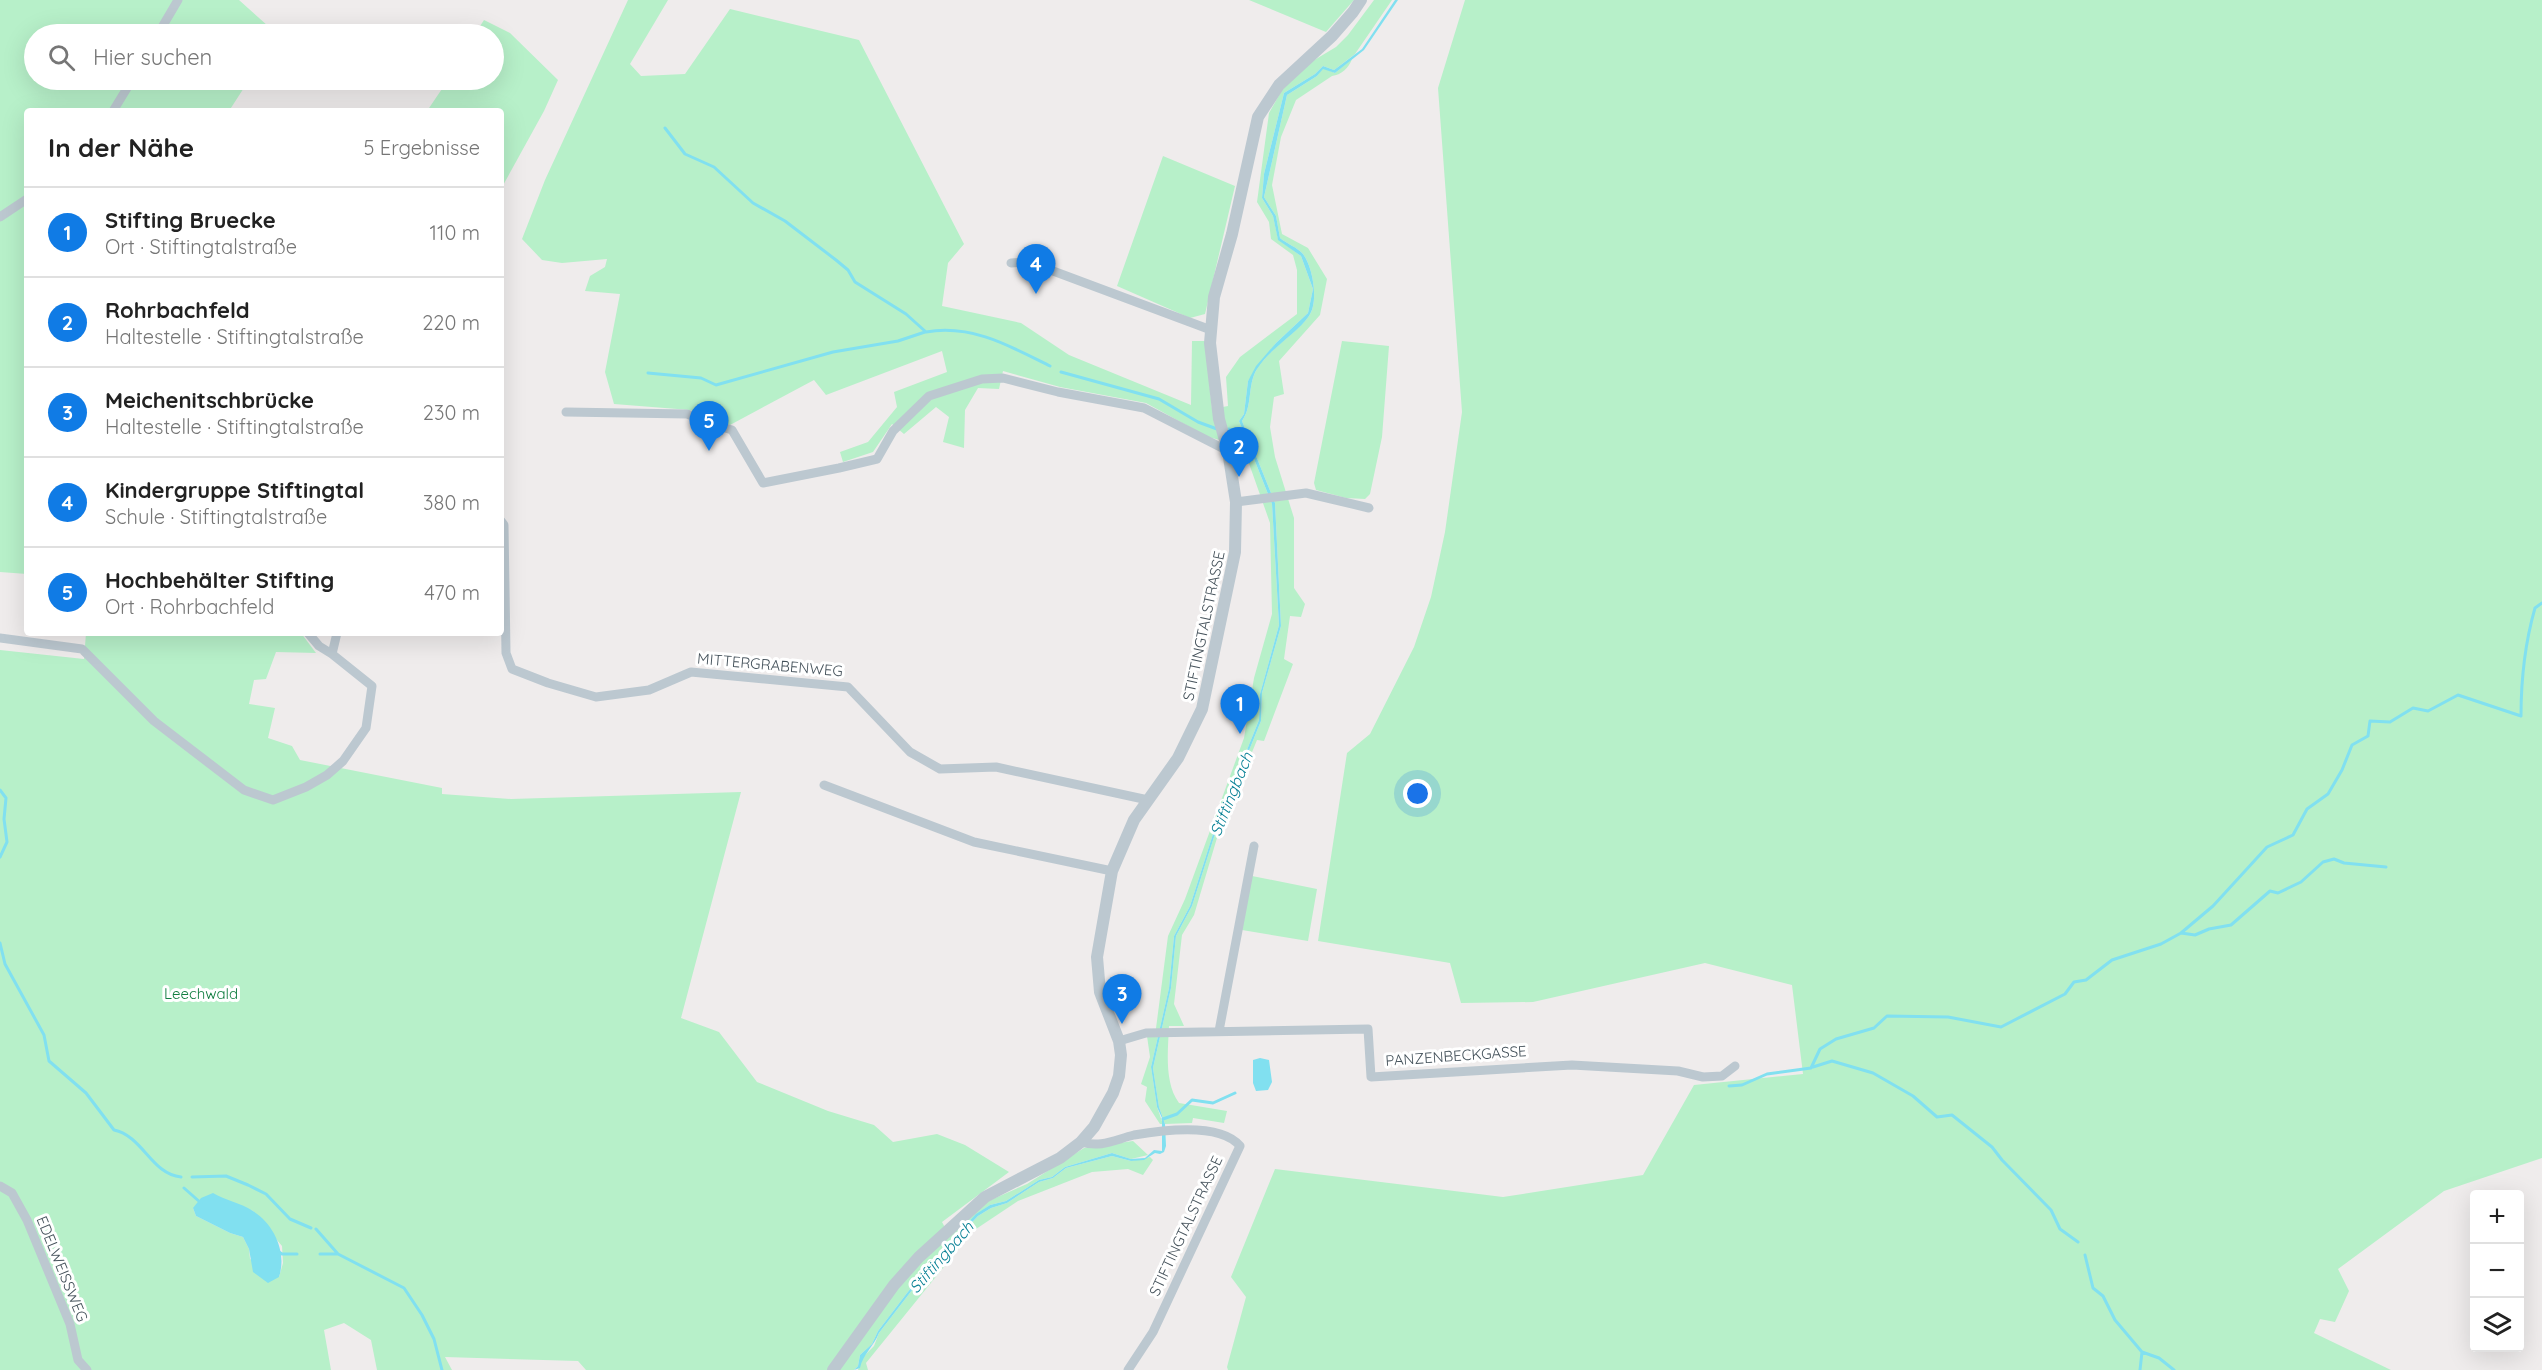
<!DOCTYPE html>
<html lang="de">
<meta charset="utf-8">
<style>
:root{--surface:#fff;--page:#f2f2f2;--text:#222;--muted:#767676;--line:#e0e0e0;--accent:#107be5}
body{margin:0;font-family:Quicksand,sans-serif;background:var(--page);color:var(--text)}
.controls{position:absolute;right:18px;bottom:18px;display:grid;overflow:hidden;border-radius:6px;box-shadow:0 6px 24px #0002}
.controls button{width:54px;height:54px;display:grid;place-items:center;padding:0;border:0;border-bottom:2px solid var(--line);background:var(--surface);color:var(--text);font:30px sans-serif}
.you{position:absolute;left:1418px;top:794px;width:21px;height:21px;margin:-15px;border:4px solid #fff;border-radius:50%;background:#1a73e8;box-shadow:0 0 0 9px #1a73e833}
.badge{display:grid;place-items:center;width:39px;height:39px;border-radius:50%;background:var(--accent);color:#fff;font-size:20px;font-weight:700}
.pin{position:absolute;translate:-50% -50px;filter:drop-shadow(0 2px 3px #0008)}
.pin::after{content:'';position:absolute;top:32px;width:21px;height:18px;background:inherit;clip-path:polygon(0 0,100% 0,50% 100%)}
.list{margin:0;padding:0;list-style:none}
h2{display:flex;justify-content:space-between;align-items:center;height:78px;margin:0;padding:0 24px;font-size:26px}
h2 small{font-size:20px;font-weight:400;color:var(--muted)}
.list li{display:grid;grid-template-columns:39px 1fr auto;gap:18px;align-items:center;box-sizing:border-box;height:90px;padding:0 24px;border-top:2px solid var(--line)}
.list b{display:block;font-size:22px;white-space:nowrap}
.list p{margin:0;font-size:20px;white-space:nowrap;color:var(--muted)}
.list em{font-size:20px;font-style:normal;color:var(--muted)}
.icon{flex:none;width:33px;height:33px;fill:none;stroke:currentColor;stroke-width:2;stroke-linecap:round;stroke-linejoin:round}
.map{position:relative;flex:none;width:2542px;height:1370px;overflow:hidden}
.search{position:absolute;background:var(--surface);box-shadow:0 6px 24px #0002;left:24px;top:24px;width:480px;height:66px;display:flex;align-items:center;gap:15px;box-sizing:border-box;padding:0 21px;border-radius:33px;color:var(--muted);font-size:22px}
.panel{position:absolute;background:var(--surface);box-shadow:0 6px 24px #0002;left:24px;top:108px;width:480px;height:528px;border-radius:6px}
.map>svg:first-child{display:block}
.green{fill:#b7f0c9;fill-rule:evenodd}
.water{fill:#81e0f0}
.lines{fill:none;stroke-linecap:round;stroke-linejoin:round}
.stream{stroke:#81e0f0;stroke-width:3}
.minor{stroke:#bcc8d0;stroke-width:9}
.tertiary{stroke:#bcc8d0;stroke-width:12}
.labels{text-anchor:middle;stroke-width:6;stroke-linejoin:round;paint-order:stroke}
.street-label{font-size:15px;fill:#44515a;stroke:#fff}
.park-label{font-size:15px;fill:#127e41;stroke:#fff}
.water-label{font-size:16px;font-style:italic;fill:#078095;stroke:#fff}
</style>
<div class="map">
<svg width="2542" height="1370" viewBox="0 0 2542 1370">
<rect width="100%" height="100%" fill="#efecec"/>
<path class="green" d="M 0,0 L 239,0 L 277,34 L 34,34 L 34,80 L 249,80 L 229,111 L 27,111 L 27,574 L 0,572 Z
M 628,0 L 668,0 L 630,64 L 641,76 L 685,74 L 730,9 L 859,40 L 964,244 L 948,263 L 942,306 L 1021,323 L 1069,355 L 1191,405 L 1192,341 L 1205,341 L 1212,409 L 1228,406 L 1226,377 L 1240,357 L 1297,314 L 1297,270 L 1293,255 L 1271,239 L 1269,222 L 1257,202 L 1269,113 L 1282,90 L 1311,62 L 1336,47 L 1348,35 L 1374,0 L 1392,0 L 1355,54 L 1334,70 L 1323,66 L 1315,74 L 1284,93 L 1264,174 L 1262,198 L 1273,216 L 1278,239 L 1301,256 L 1313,289 L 1308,313 L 1276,343 L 1248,381 L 1244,414 L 1239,421 L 1272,504 L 1279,625 L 1260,694 L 1259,720 L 1213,834 L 1190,906 L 1174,936 L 1169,988 L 1151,1067 L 1157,1107 L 1163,1124 L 1160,1124 L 1145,1101 L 1147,1087 L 1141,1084 L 1150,1057 L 1147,1036 L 1155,1036 L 1168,936 L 1185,899 L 1244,738 L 1254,678 L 1272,614 L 1270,523 L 1246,455 L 1236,444 L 1208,437 L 1146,403 L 1060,387 L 1003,371 L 999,389 L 978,388 L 965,410 L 964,448 L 943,442 L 949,417 L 936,407 L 904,434 L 892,424 L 873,452 L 843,462 L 840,452 L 868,442 L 897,407 L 894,392 L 947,372 L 942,351 L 826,395 L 814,380 L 730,425 L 690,410 L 614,404 L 605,372 L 620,294 L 585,291 L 590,276 L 605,267 L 607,259 L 562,263 L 542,260 L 522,239 L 545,180 Z
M 1249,0 L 1354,0 L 1326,32 Z
M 1465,0 L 2542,0 L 2542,1158 L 2444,1191 L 2338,1269 L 2349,1291 L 2335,1322 L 2320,1319 L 2314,1333 L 2391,1370 L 1228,1370 L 1227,1367 L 1246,1297 L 1231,1277 L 1275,1169 L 1503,1197 L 1643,1175 L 1694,1085 L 1803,1074 L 1792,985 L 1705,963 L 1533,1002 L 1461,1003 L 1450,963 L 1318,941 L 1347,753 L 1370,734 L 1414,647 L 1431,597 L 1445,532 L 1462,412 L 1438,88 Z
M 484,20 L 510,33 L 558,80 L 544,111 L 501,189 L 501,111 L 427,111 L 448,80 L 494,80 L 494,34 L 475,34 Z
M 1352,59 C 1349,68 1341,75 1332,76 L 1296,100 L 1281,137 L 1272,185 L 1282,234 L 1308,248 L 1327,279 L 1320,315 L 1279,361 L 1284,394 L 1274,397 L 1270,427 L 1275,457 L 1294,518 L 1294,588 L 1305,604 L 1301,617 L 1290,616 L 1284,659 L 1293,664 L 1264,741 L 1257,740 L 1217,838 L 1194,915 L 1182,935 L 1174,1004 L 1184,1026 L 1169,1026 C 1168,1050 1164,1083 1179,1103 L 1227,1111 L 1224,1123 L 1193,1118 L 1192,1123 L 1165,1124 L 1159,1107 L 1153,1068 L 1171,988 L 1176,936 L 1192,906 L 1215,834 L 1261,721 L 1262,693 L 1281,626 L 1275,503 L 1242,421 C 1253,406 1247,385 1257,369 C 1271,347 1296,334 1309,316 C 1319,302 1313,267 1303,254 C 1298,248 1286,243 1280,238 L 1276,216 L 1264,197 L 1287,95 L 1317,76 L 1323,68 L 1335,73 Z
M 1163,156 L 1235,186 L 1205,314 L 1190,318 L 1117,286 Z
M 1342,341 L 1389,346 L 1382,437 L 1370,494 L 1365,499 L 1346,498 L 1316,490 L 1314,483 Z
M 86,633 L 301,633 L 316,653 L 276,652 L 266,679 L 254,680 L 249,704 L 275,708 L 268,738 L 292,746 L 300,760 L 442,788 L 442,794 L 511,799 L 741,792 L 681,1018 L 719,1032 L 757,1082 L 828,1111 L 874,1125 L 893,1142 L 937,1134 L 965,1145 L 1009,1172 L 942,1222 L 949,1235 L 986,1202 L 1027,1184 L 1084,1148 L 1133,1141 L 1148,1155 L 1131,1159 L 1112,1153 L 1065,1167 L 1052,1177 L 1039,1180 L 1006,1201 L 990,1205 L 977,1214 L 933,1261 L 907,1293 L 878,1331 L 872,1344 L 860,1355 L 858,1366 L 854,1370 L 586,1370 L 578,1361 L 445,1357 L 452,1370 L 377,1370 L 371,1340 L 344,1323 L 324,1330 L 331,1370 L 0,1370 L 0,650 L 84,659 ZM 233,1204 L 253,1211 L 282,1246 L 283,1263 L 279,1277 L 250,1259 L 249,1249 L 243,1237 L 230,1233 L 196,1216 L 193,1208 Z
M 1252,876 L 1317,889 L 1308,941 L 1242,930 Z
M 1112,1156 L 1131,1161 L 1150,1157 L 1153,1160 L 1143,1175 L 1128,1169 L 1092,1172 L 1018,1201 L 973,1231 L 866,1363 L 868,1370 L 858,1370 L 862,1358 L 874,1346 L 879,1333 L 933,1263 L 978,1216 L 991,1208 L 1007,1203 L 1039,1182 L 1053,1178 L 1066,1168 Z"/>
<path class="water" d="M 1395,0 L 1398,0 L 1364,50 L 1335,73 L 1323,69 L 1317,76 L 1287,95 L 1264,197 L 1276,216 L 1280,238 C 1286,243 1298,248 1303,254 C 1313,267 1319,302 1309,316 C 1297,334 1271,347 1257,369 C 1247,385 1253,406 1242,421 L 1275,503 L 1281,626 L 1262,693 L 1261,721 L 1215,834 L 1192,906 L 1176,936 L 1171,988 L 1153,1068 L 1159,1107 L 1165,1124 L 1166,1146 L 1164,1152 L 1160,1154 L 1155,1153 L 1144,1160 L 1131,1161 L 1112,1156 L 1066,1168 L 1053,1178 L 1039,1182 L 1007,1203 L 991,1208 L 978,1216 L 933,1263 L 879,1333 C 874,1346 863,1354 860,1368 L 854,1370 L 858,1366 L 860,1355 L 872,1344 L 878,1331 L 907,1293 L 933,1261 L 976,1214 L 990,1205 L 1006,1201 L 1039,1180 L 1052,1177 L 1065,1167 L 1112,1153 L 1131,1159 L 1145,1158 L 1154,1150 L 1162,1151 L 1162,1118 L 1157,1107 L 1151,1067 L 1169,988 L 1174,936 L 1190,906 L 1213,834 L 1259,720 L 1260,694 L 1279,625 L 1272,504 L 1239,421 L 1244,414 L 1248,381 L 1256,366 L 1276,343 L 1308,313 L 1313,289 L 1301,256 L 1278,240 L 1273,216 L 1262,198 L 1264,174 L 1284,93 L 1315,74 L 1323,66 L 1334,70 L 1362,49 Z
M 1260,1058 L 1269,1060 L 1272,1082 L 1268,1090 L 1256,1091 L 1253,1083 L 1253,1060 Z
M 213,1193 C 225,1200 241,1203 253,1211 C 275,1225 287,1253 279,1277 L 268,1283 L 253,1272 L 249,1249 L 243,1237 L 230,1233 L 196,1216 L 193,1208 L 201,1198 Z"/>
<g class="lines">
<path class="stream" d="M 665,128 L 685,154 L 714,167 L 753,203 L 785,221 L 836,260 L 848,270 L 855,282 L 906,314 L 926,332 C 972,324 1010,346 1050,366
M 1061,372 L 1159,399 L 1198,422 L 1217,429
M 648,373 L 701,378 L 716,385 L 833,352 L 898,341 L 925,332
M 1229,429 L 1245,433
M 0,790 L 6,798 L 4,819 L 7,842 L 0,857
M 2181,933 L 2195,935 L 2209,929 L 2231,925 L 2270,891 L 2278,893 L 2301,882 L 2323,862 L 2334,859 L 2344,863 L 2386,867
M 0,943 L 5,964 L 44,1035 L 49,1061 L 86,1093 L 114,1130 C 143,1136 151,1174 181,1177
M 1813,1067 L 1832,1061 L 1873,1073 L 1913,1096 L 1937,1117 L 1952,1115 L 1992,1147 L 2002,1160 L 2051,1210 L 2060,1229 L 2078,1242
M 1729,1086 L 1742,1085 L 1767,1074 L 1811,1068 L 1820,1049 L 1836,1039 L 1874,1028 L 1887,1016 L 1948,1017 L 2001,1027 L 2065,994 L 2074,982 L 2086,980 L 2112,960 L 2161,944 L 2181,933 L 2213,906 L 2267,847 L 2293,835 L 2307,809 L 2328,794 L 2342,770 L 2352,745 L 2368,736 L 2370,721 L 2390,722 L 2413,708 L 2428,711 L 2458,695 L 2521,716 C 2521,679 2525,643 2535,608 L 2542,603
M 1163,1119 L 1177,1114 L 1192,1100 L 1213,1103 L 1235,1093
M 192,1177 L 226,1176 L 248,1185 L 266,1194 L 290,1219 L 311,1228
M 184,1188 L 201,1203
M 316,1229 L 338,1254 L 404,1288 L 422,1315 L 434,1339 L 442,1370
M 279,1252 L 282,1254 L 297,1254
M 320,1254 L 338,1254
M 2085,1255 L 2093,1288 L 2103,1296 L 2115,1320 L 2142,1352 L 2159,1358 L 2174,1370
M 2140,1370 L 2142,1352"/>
<path class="minor" d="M 158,34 L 178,0
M 113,111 L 132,80
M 0,217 L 27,199
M 1011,263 L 1029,262 L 1211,330
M 566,412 L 687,414 L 722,427 L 732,430 L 763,483 L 839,468 L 877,459 L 893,431 L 929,396 L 982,379 L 1003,378 L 1058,392 L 1144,408 L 1228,451
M 1236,502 L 1306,493 L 1369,508
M 501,521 L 504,525 L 506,653 L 512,669 L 548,683 L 596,697 L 649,690 L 691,672 L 848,687 L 910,752 L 940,769 L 996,767 L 1148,800
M 308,633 L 319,646 L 332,654
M 0,638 L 82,649 L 154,721 L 244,790 L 273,800 L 306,787 L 327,775 L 343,761 L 366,728 L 372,686 L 332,654 L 337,633
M 824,785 L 974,842 L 1112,871
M 1219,1031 L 1254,846
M 1119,1041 L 1146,1033 L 1368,1029 L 1371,1077 L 1572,1065 L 1678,1071 L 1703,1077 L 1722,1076 L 1735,1066
M 1081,1142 C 1101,1148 1114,1140 1134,1135 C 1163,1130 1220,1122 1240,1146 L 1153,1332 L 1128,1370
M 0,1186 L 12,1193 L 27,1220 L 70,1324 L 78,1360 L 87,1370"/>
<path class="tertiary" d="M 833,1370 L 894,1285 L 919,1257 L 985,1197 L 1060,1158 L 1081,1142 L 1094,1127 L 1113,1093 L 1119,1076 L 1121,1055 L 1119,1041 L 1100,992 L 1097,957 L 1112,871 L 1134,820 L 1178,758 L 1202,709 L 1235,552 L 1236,502 L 1228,451 L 1219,419 L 1210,343 L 1214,297 L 1232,234 L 1258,117 L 1279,85 L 1332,36 L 1353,12 L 1361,0"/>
</g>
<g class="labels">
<g class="street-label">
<text transform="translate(1204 626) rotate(-78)" y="5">STIFTINGTALSTRASSE</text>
<text transform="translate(770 665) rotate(5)" y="5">MITTERGRABENWEG</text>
<text transform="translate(1456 1056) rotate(-4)" y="5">PANZENBECKGASSE</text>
<text transform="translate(1186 1226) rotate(-65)" y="5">STIFTINGTALSTRASSE</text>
<text transform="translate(62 1269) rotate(68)" y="5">EDELWEISSWEG</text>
</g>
<g class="park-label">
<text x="201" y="999">Leechwald</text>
</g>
<g class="water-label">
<text transform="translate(1231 794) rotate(-68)" y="6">Stiftingbach</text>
<text transform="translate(941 1257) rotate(-49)" y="6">Stiftingbach</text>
</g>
</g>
</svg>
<div class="controls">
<button>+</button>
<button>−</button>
<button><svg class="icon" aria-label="layers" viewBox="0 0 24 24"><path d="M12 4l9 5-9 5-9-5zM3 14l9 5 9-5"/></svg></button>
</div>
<div class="you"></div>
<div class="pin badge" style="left:1240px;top:734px">1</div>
<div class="pin badge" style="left:1239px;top:477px">2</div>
<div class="pin badge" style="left:1122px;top:1024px">3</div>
<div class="pin badge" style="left:1036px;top:294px">4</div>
<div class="pin badge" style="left:709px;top:451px">5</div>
<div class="search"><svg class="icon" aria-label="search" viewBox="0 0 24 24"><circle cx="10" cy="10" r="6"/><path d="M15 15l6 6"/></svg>Hier suchen</div>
<section class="panel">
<h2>In der Nähe<small>5 Ergebnisse</small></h2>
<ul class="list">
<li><span class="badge">1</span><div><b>Stifting Bruecke</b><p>Ort · Stiftingtalstraße</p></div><em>110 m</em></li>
<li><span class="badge">2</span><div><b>Rohrbachfeld</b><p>Haltestelle · Stiftingtalstraße</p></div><em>220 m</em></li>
<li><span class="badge">3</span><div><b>Meichenitschbrücke</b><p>Haltestelle · Stiftingtalstraße</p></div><em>230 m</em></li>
<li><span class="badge">4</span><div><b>Kindergruppe Stiftingtal</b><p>Schule · Stiftingtalstraße</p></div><em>380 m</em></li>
<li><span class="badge">5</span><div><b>Hochbehälter Stifting</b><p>Ort · Rohrbachfeld</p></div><em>470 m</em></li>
</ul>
</section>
</div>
